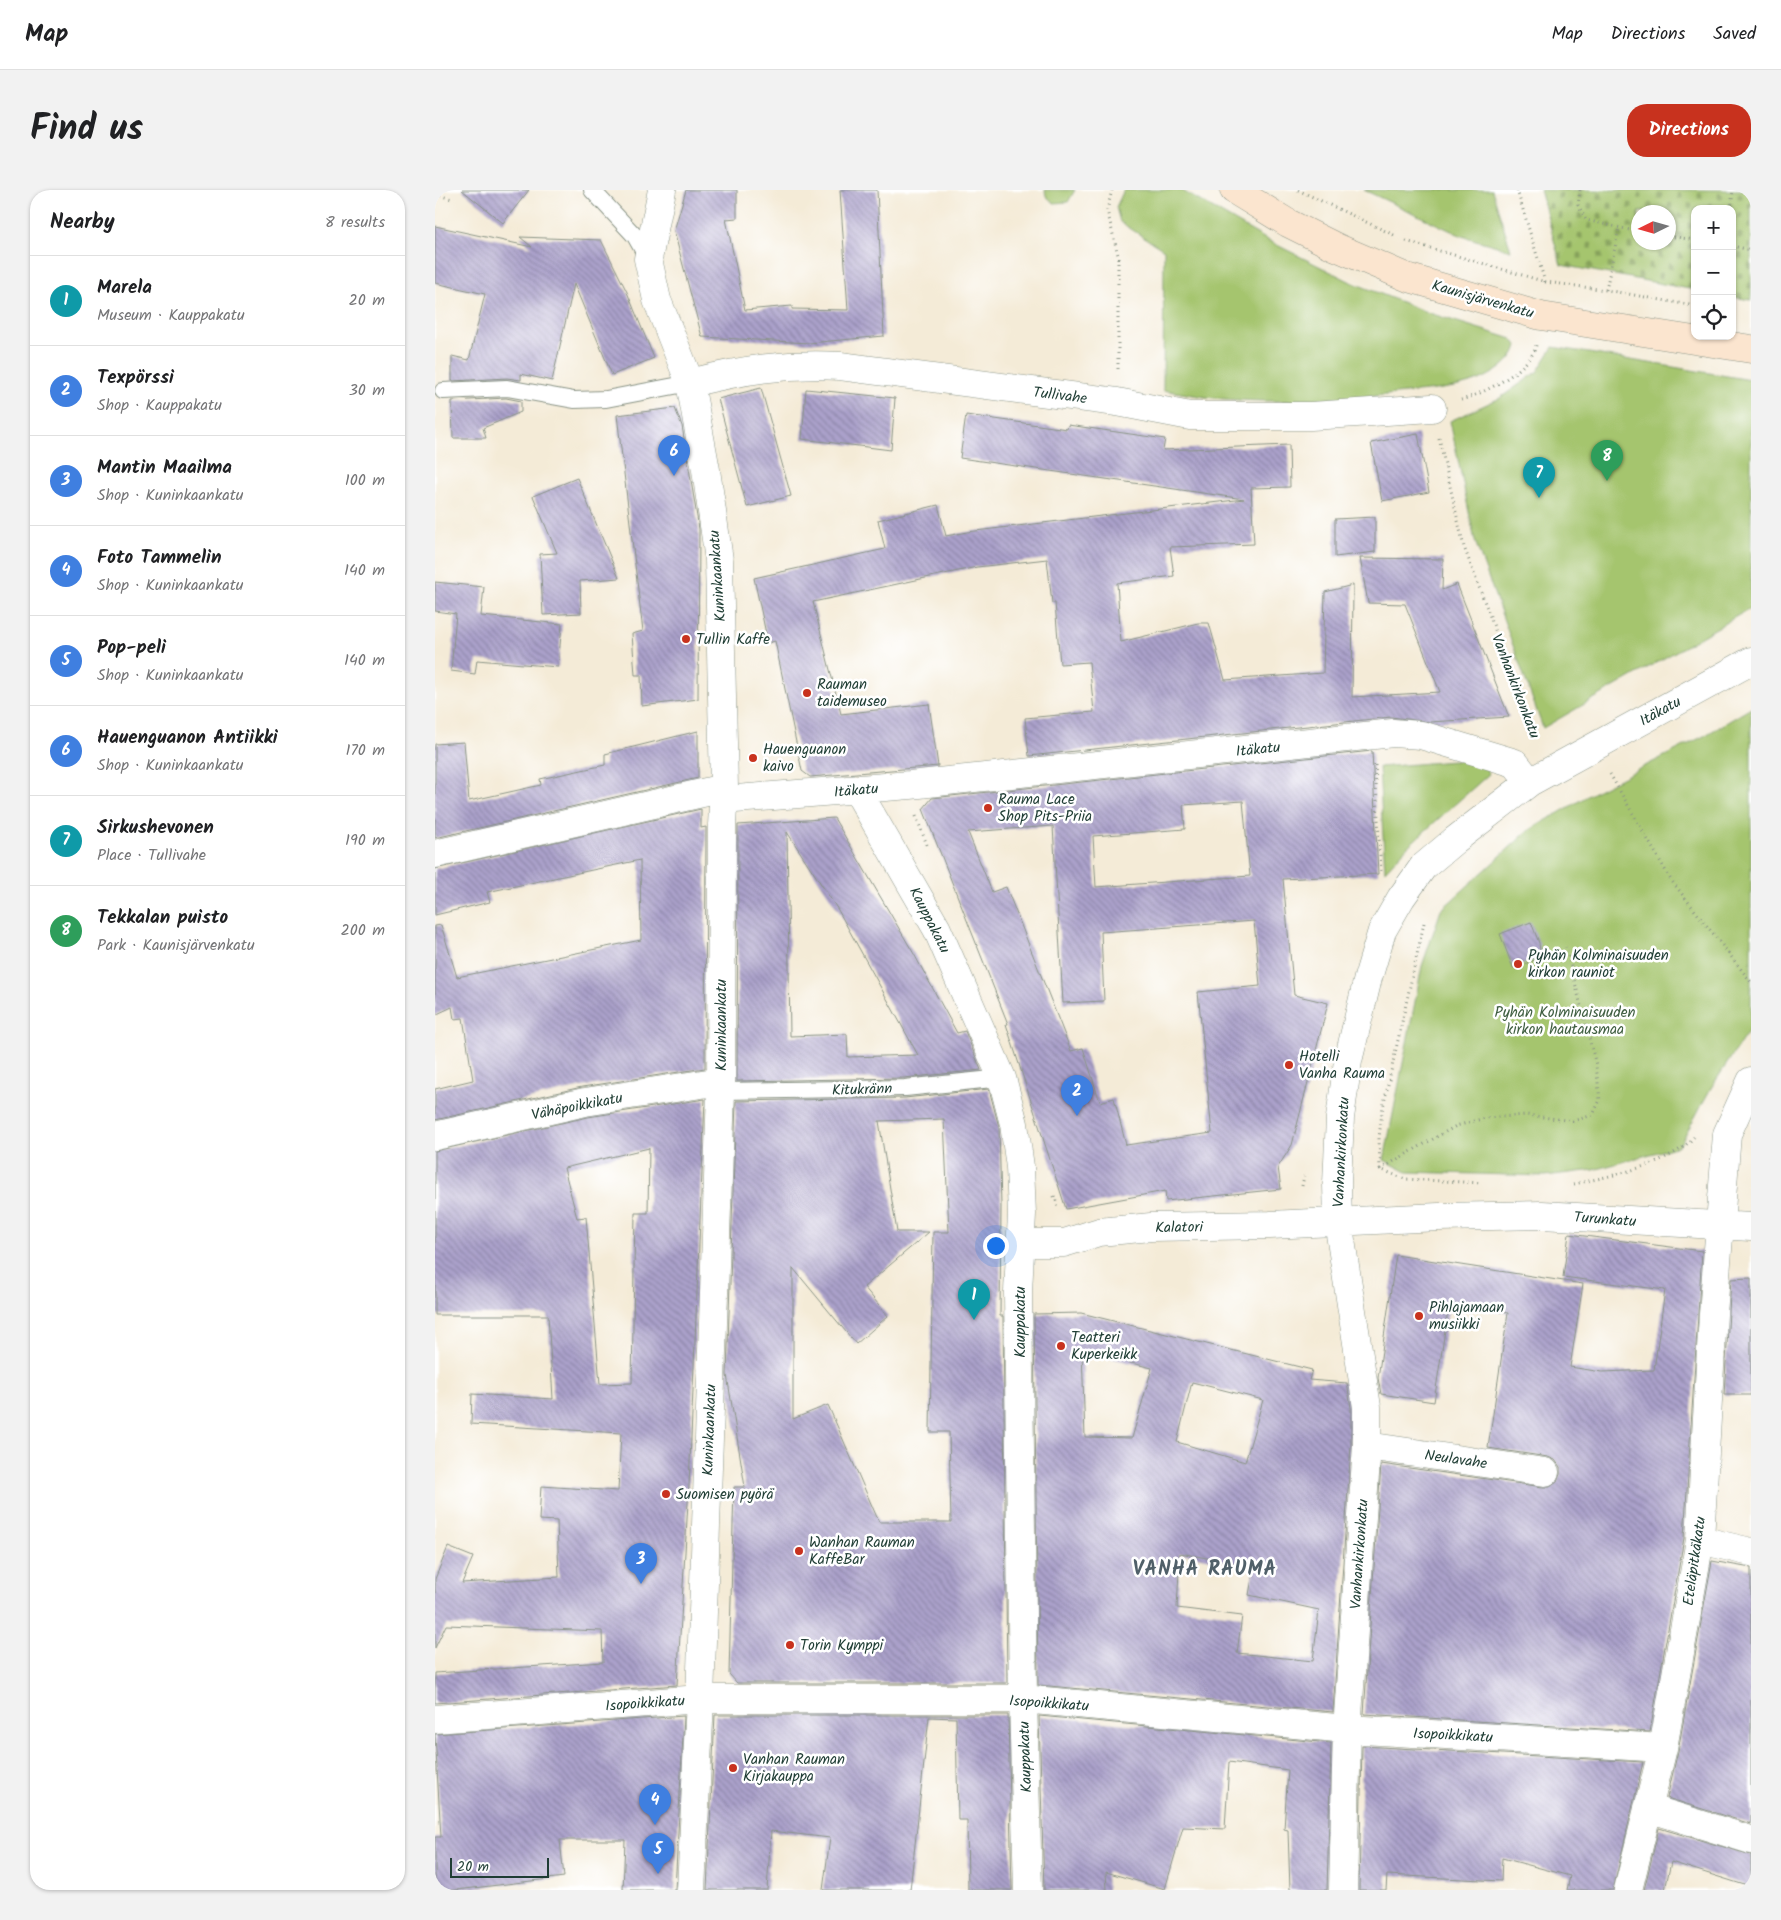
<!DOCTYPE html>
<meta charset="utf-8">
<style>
:root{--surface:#fff;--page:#f2f2f2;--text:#202124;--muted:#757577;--line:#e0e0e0;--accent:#c8321e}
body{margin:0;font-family:Kalam,sans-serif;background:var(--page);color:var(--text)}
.controls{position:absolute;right:15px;top:15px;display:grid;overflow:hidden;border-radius:10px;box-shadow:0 1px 4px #0004}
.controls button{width:45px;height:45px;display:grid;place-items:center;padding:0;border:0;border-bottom:1px solid var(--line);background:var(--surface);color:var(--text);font:25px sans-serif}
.compass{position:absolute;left:1196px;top:15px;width:45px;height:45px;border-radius:50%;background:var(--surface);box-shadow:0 1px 4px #0004;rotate:265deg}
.scale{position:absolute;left:15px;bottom:12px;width:99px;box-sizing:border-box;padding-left:5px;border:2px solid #1f3d34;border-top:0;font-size:14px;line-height:18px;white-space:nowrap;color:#1f3d34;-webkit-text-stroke:4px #fff;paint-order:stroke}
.you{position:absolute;left:560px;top:1055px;width:18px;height:18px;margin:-12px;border:4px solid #fff;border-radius:50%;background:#1a73e8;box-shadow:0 0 0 8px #1a73e833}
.badge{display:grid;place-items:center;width:32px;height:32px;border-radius:50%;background:var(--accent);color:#fff;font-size:16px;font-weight:700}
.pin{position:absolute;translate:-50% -41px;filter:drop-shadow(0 1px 2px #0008)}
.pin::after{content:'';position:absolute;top:26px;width:18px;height:15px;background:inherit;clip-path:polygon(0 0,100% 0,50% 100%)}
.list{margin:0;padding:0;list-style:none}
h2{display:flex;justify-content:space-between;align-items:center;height:65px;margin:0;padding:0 20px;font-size:21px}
h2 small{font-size:16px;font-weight:400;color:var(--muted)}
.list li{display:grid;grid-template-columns:32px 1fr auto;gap:15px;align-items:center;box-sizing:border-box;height:90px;padding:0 20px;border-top:1px solid var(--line)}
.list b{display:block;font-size:19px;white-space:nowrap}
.list p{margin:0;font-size:16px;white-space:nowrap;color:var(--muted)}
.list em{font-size:16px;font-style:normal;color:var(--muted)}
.icon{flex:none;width:28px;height:28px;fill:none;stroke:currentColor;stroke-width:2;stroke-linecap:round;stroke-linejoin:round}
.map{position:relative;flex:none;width:1316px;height:1700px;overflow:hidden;border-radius:20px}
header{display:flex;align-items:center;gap:30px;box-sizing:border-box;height:70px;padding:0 25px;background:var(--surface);border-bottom:1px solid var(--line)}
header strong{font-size:24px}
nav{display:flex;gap:28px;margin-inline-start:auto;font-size:18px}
.intro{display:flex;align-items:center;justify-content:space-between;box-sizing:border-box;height:120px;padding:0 30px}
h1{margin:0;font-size:35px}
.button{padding:12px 22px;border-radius:20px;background:var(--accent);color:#fff;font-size:18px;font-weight:700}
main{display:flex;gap:30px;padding:0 30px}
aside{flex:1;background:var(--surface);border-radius:20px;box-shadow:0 1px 4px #0004}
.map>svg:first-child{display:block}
.green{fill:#a5c56e;stroke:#628151}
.cemetery{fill:url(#cemetery-stones);stroke:#628151;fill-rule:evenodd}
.building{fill:url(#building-back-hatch);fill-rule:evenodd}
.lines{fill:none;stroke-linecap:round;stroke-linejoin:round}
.service-casing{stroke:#8a9486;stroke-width:18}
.minor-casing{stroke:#8a9486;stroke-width:29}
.secondary-casing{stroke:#8a9486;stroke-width:29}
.path{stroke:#8a9486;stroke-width:3;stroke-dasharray:1 4;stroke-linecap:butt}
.service{stroke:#fff;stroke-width:16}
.minor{stroke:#fff;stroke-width:28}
.secondary{stroke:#fbe5cf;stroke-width:28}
.poi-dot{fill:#c8321e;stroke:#fff;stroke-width:2}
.labels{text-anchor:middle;stroke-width:5;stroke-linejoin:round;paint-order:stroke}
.street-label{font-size:15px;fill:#1f3d34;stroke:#fff}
.poi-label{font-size:15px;fill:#1f3d34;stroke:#fff;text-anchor:start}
.park-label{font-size:15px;fill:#405f42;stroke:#fff}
.district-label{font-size:20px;font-weight:bold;letter-spacing:1px;fill:#506069;stroke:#fff}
</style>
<header>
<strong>Map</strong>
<nav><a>Map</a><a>Directions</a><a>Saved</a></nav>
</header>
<div class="intro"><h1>Find us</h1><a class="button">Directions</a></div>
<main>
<aside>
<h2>Nearby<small>8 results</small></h2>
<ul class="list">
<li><span class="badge" style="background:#0f9aa8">1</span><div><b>Marela</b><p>Museum · Kauppakatu</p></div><em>20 m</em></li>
<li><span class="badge" style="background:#3f7fe0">2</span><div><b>Texpörssi</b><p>Shop · Kauppakatu</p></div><em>30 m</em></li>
<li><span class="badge" style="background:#3f7fe0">3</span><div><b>Mantin Maailma</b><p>Shop · Kuninkaankatu</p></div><em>100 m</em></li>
<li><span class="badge" style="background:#3f7fe0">4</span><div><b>Foto Tammelin</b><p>Shop · Kuninkaankatu</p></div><em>140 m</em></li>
<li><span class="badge" style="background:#3f7fe0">5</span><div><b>Pop-peli</b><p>Shop · Kuninkaankatu</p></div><em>140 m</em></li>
<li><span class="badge" style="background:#3f7fe0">6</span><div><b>Hauenguanon Antiikki</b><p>Shop · Kuninkaankatu</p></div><em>170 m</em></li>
<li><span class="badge" style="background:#0f9aa8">7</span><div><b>Sirkushevonen</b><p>Place · Tullivahe</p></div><em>190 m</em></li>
<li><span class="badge" style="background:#2e9e5b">8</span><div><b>Tekkalan puisto</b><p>Park · Kaunisjärvenkatu</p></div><em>200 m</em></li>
</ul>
</aside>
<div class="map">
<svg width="1316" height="1700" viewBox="0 0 1316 1700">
<defs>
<pattern id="cemetery-stones" width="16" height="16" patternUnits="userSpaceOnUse" patternTransform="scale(1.25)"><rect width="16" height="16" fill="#a5c56e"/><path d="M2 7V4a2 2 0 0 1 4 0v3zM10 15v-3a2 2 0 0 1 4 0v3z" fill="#86a15b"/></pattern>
<pattern id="building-back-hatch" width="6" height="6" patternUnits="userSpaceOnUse" patternTransform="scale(1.25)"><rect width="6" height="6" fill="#aba1cb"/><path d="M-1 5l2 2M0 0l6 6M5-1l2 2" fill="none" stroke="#8b84a6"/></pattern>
</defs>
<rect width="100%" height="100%" fill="#fff"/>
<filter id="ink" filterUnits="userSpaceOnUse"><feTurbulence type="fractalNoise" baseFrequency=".02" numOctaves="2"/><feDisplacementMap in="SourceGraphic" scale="10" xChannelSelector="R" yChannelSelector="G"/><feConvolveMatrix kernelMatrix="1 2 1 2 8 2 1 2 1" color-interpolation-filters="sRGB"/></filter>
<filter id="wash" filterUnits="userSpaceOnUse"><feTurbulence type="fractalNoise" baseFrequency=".0096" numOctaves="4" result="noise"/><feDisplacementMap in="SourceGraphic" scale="20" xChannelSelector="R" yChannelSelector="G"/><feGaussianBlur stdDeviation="1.12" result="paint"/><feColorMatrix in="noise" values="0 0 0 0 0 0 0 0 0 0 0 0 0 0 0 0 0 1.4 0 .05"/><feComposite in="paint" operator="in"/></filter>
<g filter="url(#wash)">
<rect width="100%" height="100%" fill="#f4ebd7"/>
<path class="green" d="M 610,0 L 640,0 L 633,12 L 619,13 L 611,6 Z
M 689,0 L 746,0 L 834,51 L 916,92 L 994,123 L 1077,149 L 1082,155 C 1079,172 1056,186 1041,191 C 1019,199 993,201 970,203 C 906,210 834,215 770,207 C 756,205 742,202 728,200 L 729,60 L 685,32 L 681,17 Z
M 929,0 L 1057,0 L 1076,60 L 1027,46 Z
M 1118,157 L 1316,190 L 1316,418 L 1108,538 L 1040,351 L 1015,231 L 1065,208 L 1102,182 Z
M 1316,518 L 1316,837 L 1276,898 L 1244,956 L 1159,980 L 1110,986 L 972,982 L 949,970 L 987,776 L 1006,720 L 1093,641 L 1161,601 L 1269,546 Z
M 1031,570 L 1050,578 L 1054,584 L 973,656 L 950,681 L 944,577 Z"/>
<path class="cemetery" d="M 1105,0 L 1316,0 L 1316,110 L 1297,107 L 1297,19 L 1260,19 L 1260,100 L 1126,75 ZM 1204,22 L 1234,22 L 1234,52 L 1204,52 Z"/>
<g id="blocks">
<path class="building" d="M 27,0 L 94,0 L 68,33 Z
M 251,0 L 302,0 L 302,28 L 291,29 L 310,120 L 357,116 L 357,119 L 413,120 L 405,0 L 442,0 L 449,146 L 374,153 L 267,147 L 239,41 Z
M 0,36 L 97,57 L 85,47 L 166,50 L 192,102 L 219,168 L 177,185 L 139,94 L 117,191 L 86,184 L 86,190 L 72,188 L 17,191 L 17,166 L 34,170 L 50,104 L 0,93 Z
M 326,198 L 356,306 L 312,317 L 283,209 Z
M 371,199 L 460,208 L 456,260 L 367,249 Z
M 71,208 L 86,211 L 86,222 L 48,238 L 51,248 L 18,248 L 17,211 Z
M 240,218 L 247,236 L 264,339 L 263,509 L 207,516 L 206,485 L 200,485 L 197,444 L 208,441 L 182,225 Z
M 531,225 L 632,239 L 633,235 L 730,249 L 728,260 L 854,255 L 855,297 L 816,298 L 819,354 L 735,357 L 739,386 L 682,393 L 686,452 L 763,433 L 774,433 L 790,490 L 888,483 L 890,402 L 918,395 L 917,507 L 1005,502 L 970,414 L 933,413 L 925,368 L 1008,369 L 1007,400 L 1022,394 L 1074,527 L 995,532 L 956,527 L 594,566 L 590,528 L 659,522 L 654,472 L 625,474 L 620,413 L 617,413 L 612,369 L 542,377 L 378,412 L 406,524 L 494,514 L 503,576 L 375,587 L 367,581 L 340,451 L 333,453 L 319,388 L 450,359 L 443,330 L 503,315 L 511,346 L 532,342 L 809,309 L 525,268 Z
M 983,244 L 994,302 L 947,311 L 936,253 Z
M 142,288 L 184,388 L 145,391 L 146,423 L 108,425 L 105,364 L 122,363 L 98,306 Z
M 940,327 L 940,362 L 900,367 L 900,329 Z
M 0,392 L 49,397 L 46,426 L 127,434 L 123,477 L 42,470 L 40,484 L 16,481 L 21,424 L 0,421 Z
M 263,541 L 263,588 L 0,648 L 0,554 L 29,552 L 34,611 L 106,595 L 105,589 L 170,575 L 170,564 Z
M 937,561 L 943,684 L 848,689 L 859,805 L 893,813 L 857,955 L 843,977 L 846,999 L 731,1011 L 730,1001 L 631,1019 L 571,834 L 573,834 L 488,619 L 497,608 ZM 808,611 L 815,686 L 661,697 L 658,646 L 750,639 L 748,615 ZM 618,636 L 628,813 L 669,811 L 666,742 L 819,731 L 825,796 L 763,802 L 777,943 L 691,955 L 679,908 L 665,912 L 648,858 L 636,861 L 571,697 L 557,702 L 533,642 Z
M 266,619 L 266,638 L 271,637 L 270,878 L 147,897 L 0,930 L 0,899 L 38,890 L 28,828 L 19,829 L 17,817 L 0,825 L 0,736 L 6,735 L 22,787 L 206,750 L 205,670 L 52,702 L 55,712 L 0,725 L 0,679 Z
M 399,628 L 479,764 L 522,843 L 530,841 L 546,880 L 469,888 L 302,891 L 303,635 ZM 352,642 L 403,720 L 483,865 L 413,867 L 412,844 L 355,846 Z
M 1096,732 L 1104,753 L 1106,768 L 1078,778 L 1065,744 Z
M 554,899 L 564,937 L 566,1016 L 565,1126 L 568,1126 L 572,1493 L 302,1493 L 294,1484 L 299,1297 L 310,1297 L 292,1185 L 301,911 L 470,908 ZM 509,929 L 514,1042 L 498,1042 L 495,1242 L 514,1242 L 516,1332 L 444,1332 L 393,1215 L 358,1229 L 358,1078 L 421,1154 L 453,1126 L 429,1097 L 494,1042 L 462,1042 L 444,931 Z
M 270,909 L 254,1296 L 242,1495 L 0,1513 L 0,1483 L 168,1472 L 167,1441 L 11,1435 L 0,1458 L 0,1389 L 13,1357 L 38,1367 L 27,1393 L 124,1387 L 122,1331 L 104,1330 L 106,1296 L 183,1301 L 186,1243 L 36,1234 L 37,1204 L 118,1209 L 113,1125 L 0,1125 L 0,961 L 153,927 ZM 214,958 L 213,1023 L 200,1023 L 197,1193 L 165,1194 L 151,1027 L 142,1028 L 129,978 Z
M 1134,1044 L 1267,1061 L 1249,1348 L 1215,1542 L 929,1524 L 946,1274 L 1108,1297 L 1115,1297 L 1122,1292 L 1125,1284 L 1125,1277 L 1120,1270 L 1113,1267 L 1053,1258 L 1073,1123 L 1014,1114 L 999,1212 L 946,1204 L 943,1188 L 961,1065 L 1148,1094 L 1135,1177 L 1167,1182 L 1219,1180 L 1230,1100 L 1128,1087 Z
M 1316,1088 L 1316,1205 L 1289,1205 L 1296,1089 Z
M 646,1123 L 877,1180 L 874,1190 L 912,1193 L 916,1218 L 916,1255 L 898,1522 L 603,1495 L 599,1124 ZM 647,1161 L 717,1178 L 697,1248 L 650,1247 ZM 757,1192 L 828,1210 L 810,1272 L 742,1252 ZM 745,1363 L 819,1377 L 814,1405 L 884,1420 L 878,1471 L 802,1463 L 807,1426 L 742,1418 Z
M 1277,1371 L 1316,1378 L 1316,1634 L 1232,1608 L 1243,1561 Z
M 280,1525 L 573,1525 L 577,1700 L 533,1700 L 532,1630 L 523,1630 L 521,1528 L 494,1527 L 475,1700 L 388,1700 L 395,1648 L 336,1641 L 332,1700 L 272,1700 Z
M 249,1526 L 240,1700 L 188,1700 L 190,1650 L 125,1650 L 129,1687 L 22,1700 L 0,1700 L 0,1647 L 6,1647 L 0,1544 Z
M 604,1526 L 896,1553 L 892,1700 L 855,1700 L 853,1640 L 849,1639 L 853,1580 L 794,1572 L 790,1639 L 748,1637 L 730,1699 L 671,1682 L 672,1700 L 609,1700 Z
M 927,1556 L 1208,1572 L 1178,1700 L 1132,1700 L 1135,1686 L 1067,1668 L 1066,1691 L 952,1685 L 951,1700 L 924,1700 Z
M 1224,1638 L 1316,1665 L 1316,1697 L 1236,1672 L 1230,1700 L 1209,1700 Z"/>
</g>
</g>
<g filter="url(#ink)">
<use href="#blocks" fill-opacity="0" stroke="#8a9486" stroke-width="1"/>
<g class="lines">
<g class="service-casing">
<path id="service" d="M 157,0 L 200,46 L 213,69
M 8,201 L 72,198 L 139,210 L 171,209 L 255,193
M 286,901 L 470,898 L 567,888"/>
</g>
<g class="minor-casing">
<path id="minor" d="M 227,0 L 213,69 L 222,110 L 255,193 L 271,280 L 284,370 L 289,598 L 287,636 L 286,901 L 265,1509 L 256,1700
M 255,193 C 307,180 350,173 405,176 L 682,212 L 755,226 L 876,226 L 997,218
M 422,600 L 502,739 L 567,888 L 579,934 L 585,977 L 587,1024 L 583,1102 L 588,1509 L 593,1700
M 288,610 L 475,595 L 958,543 L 986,545 L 1080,573 L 1095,592
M 0,664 L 289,598
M 0,946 L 150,912 L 286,891
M 586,1053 L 629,1053 L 664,1042 L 716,1037 L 835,1035 L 1004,1027 L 1107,1025 L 1316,1037
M 932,1256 L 1110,1282
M 1265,1350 L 1316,1362
M 0,1529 L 265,1509 L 588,1509 L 912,1539 L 1228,1558
M 1213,1618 L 1316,1650
M 908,1700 L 912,1539 L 932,1256 L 932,1217 L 903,1031 L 902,994 L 905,928 L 913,871 L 933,788 L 947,741 L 966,708 L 988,677 L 1020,650 L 1095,592 L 1316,471
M 1193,1700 L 1228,1558 L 1265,1350 L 1278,1124 L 1292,944 L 1316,891"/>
</g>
<g class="secondary-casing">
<path id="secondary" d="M 799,0 L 853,33 L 901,57 L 971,87 L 1106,126 L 1316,159"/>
</g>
<path class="path" d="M 677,0 L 672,20 L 683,65 L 683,182
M 863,0 L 961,46
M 1082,0 L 1111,95
M 1145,0 L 1143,15 L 1151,30 L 1204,42
M 0,4 L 17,9
M 1296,19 L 1298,0
M 1234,46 L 1260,50
M 971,51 L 1111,92 L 1171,100 L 1260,116
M 1297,56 L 1316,60
M 1171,100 L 1184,38
M 1026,210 C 1048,204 1097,179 1101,155
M 1004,248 L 1029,357 L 1101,549
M 940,575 L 946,681
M 1175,584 L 1236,690 L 1316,792
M 481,626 L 492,655
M 989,733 L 947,922 L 944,948 L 945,979 L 970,989 L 1046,993
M 945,979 L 1021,936 L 1050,928 L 1092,925 L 1138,931 L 1158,925 L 1165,910 L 1161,875 L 1131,757
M 1139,994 C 1175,986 1235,975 1259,947
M 867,996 L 869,986
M 619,1006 L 624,1020"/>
<use href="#service" class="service"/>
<use href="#minor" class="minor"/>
<use href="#secondary" class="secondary"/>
</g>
</g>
<g class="poi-dot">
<circle cx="251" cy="449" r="5"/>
<circle cx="372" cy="503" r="5"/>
<circle cx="318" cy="568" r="5"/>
<circle cx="553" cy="618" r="5"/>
<circle cx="1083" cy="774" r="5"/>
<circle cx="854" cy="875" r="5"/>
<circle cx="984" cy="1126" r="5"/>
<circle cx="626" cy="1156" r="5"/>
<circle cx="231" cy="1304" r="5"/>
<circle cx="364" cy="1361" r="5"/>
<circle cx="355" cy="1455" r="5"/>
<circle cx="298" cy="1578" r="5"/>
</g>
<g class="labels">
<g class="street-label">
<text transform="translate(1048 109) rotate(16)" y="5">Kaunisjärvenkatu</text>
<text transform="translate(625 205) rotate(7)" y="5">Tullivahe</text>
<text transform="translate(282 386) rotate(-94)" y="5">Kuninkaankatu</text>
<text transform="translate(1081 496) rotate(69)" y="5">Vanhankirkonkatu</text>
<text transform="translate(1225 521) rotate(-29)" y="5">Itäkatu</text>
<text transform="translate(823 559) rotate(-6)" y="5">Itäkatu</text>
<text transform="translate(421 600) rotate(-5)" y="5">Itäkatu</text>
<text transform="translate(495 730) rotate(63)" y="5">Kauppakatu</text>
<text transform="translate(286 835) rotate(-90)" y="5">Kuninkaankatu</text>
<text transform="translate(427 899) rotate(-2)" y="5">Kitukränn</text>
<text transform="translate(142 916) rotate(-11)" y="5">Vähäpoikkikatu</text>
<text transform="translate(906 962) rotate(-87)" y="5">Vanhankirkonkatu</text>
<text transform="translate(1170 1029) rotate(4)" y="5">Turunkatu</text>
<text transform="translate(744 1037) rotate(-1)" y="5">Kalatori</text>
<text transform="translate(585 1132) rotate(-90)" y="5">Kauppakatu</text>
<text transform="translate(274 1240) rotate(-88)" y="5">Kuninkaankatu</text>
<text transform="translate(1021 1269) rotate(8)" y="5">Neulavahe</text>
<text transform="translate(924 1364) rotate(-86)" y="5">Vanhankirkonkatu</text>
<text transform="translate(1259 1371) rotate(-82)" y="5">Eteläpitkäkatu</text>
<text transform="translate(210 1513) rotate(-4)" y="5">Isopoikkikatu</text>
<text transform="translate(614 1513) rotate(4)" y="5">Isopoikkikatu</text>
<text transform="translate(1018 1545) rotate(3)" y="5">Isopoikkikatu</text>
<text transform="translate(590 1567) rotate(-92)" y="5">Kauppakatu</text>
</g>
<g class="poi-label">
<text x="261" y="454">Tullin Kaffe</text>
<text x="382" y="499">Rauman<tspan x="382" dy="17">taidemuseo</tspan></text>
<text x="328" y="564">Hauenguanon<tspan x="328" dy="17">kaivo</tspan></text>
<text x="563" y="614">Rauma Lace<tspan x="563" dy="17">Shop Pits-Priia</tspan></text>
<text x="1093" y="770">Pyhän Kolminaisuuden<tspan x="1093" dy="17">kirkon rauniot</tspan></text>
<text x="864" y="871">Hotelli<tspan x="864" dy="17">Vanha Rauma</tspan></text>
<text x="994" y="1122">Pihlajamaan<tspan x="994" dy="17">musiikki</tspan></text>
<text x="636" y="1152">Teatteri<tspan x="636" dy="17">Kuperkeikk</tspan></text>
<text x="241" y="1309">Suomisen pyörä</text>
<text x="374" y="1357">Wanhan Rauman<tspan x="374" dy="17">KaffeBar</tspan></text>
<text x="365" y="1460">Torin Kymppi</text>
<text x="308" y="1574">Vanhan Rauman<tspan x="308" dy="17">Kirjakauppa</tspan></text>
</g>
<g class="park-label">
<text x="1130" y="827">Pyhän Kolminaisuuden<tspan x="1130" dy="17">kirkon hautausmaa</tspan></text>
</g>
<g class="district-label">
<text x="770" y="1385">VANHA RAUMA</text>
</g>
</g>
</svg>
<div class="controls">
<button>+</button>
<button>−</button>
<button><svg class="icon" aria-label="locate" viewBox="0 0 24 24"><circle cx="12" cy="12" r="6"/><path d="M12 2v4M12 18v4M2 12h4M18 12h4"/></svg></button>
</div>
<svg class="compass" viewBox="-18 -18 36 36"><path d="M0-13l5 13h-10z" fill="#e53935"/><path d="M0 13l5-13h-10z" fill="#757577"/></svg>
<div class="scale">20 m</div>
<div class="you"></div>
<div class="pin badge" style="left:539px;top:1130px;background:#0f9aa8">1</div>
<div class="pin badge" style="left:642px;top:926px;background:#3f7fe0">2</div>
<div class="pin badge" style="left:206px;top:1394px;background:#3f7fe0">3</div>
<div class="pin badge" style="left:220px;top:1635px;background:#3f7fe0">4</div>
<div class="pin badge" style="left:223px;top:1684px;background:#3f7fe0">5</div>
<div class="pin badge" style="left:239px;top:286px;background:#3f7fe0">6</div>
<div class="pin badge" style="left:1104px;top:308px;background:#0f9aa8">7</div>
<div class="pin badge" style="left:1172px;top:291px;background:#2e9e5b">8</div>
</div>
</main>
